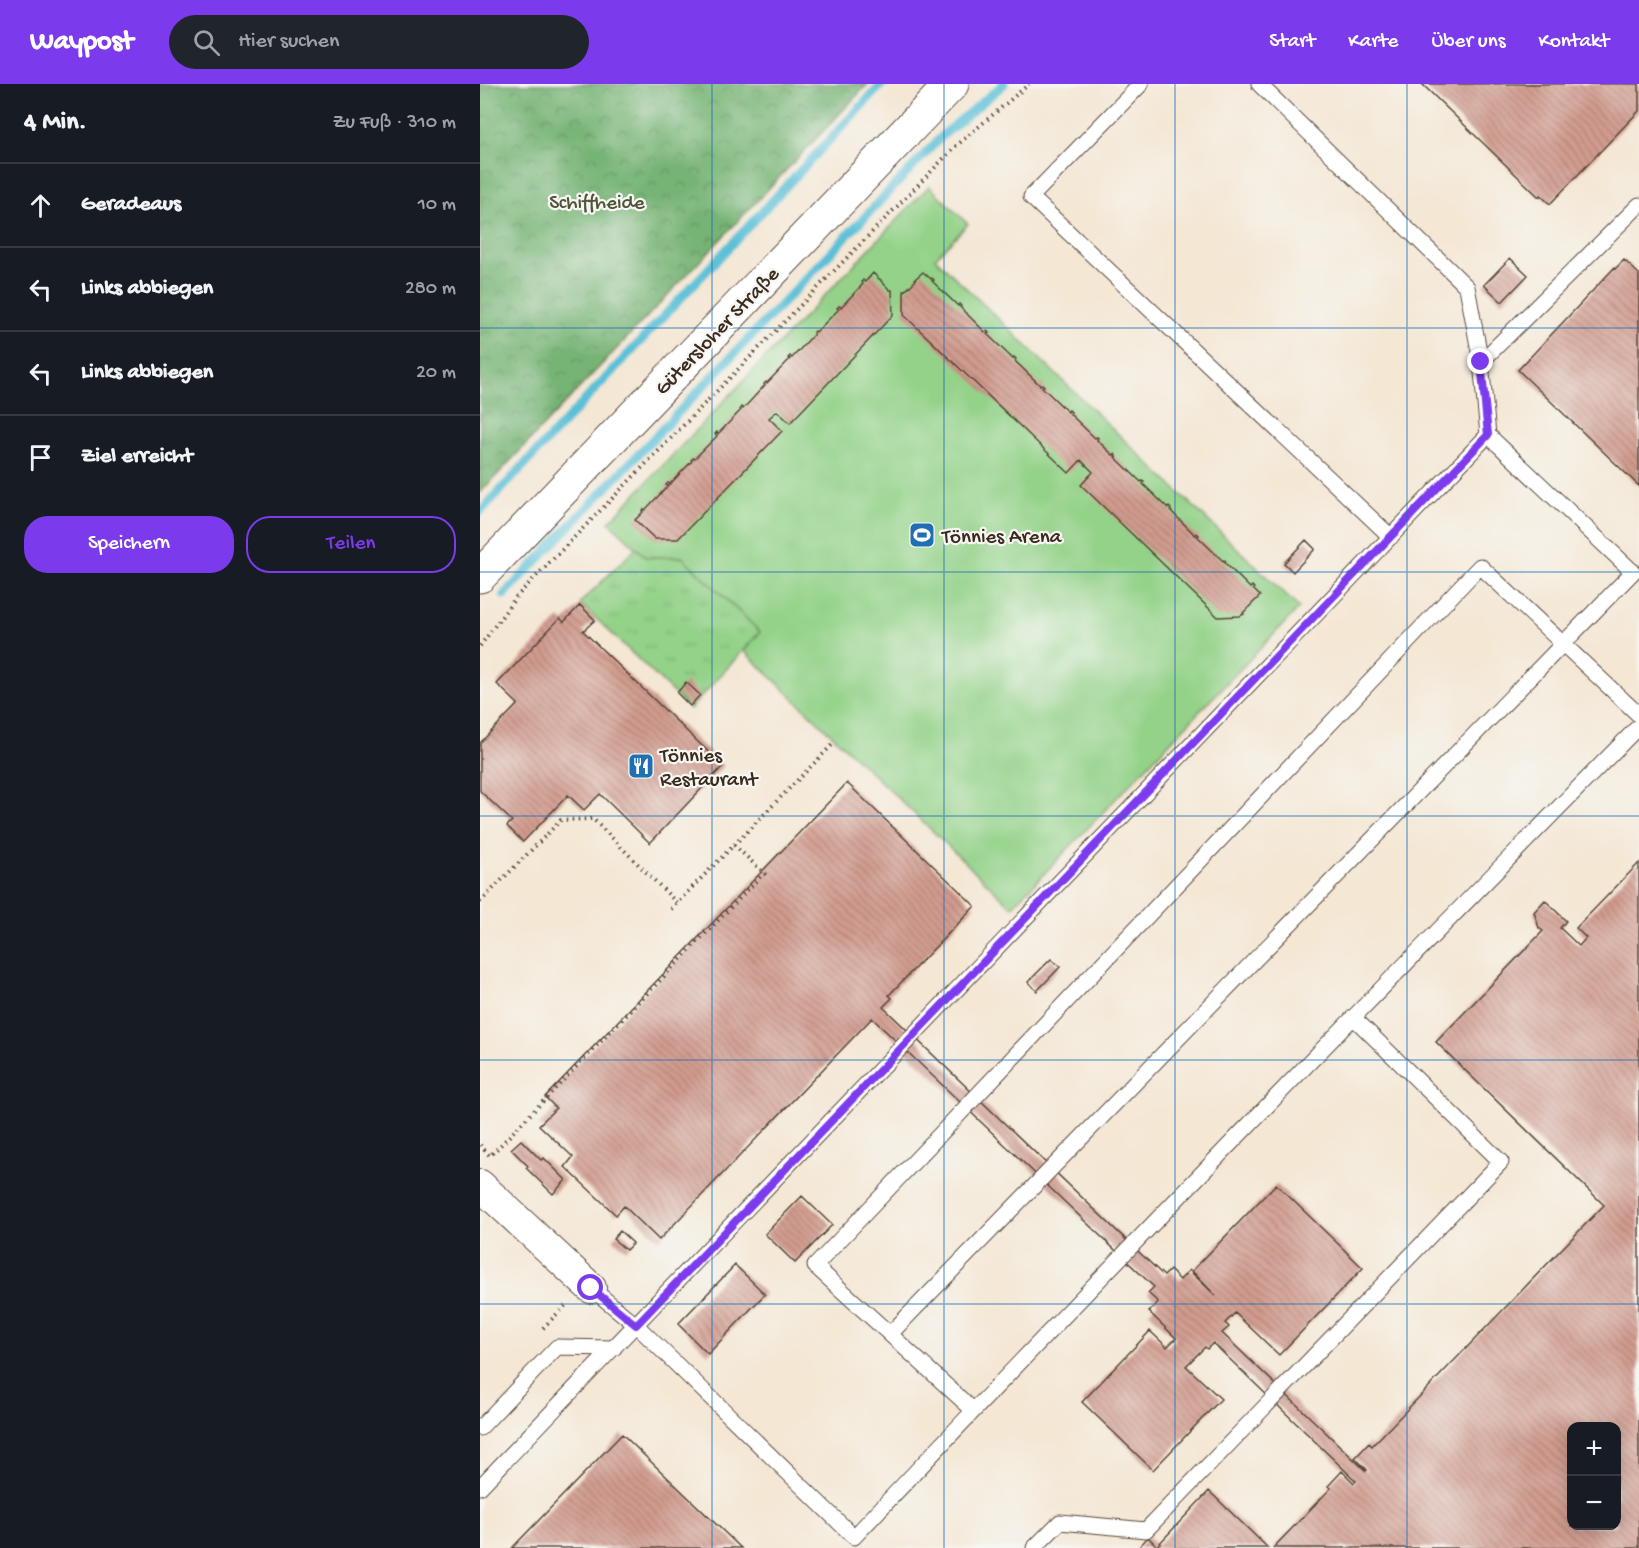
<!DOCTYPE html>
<html lang="de">
<meta charset="utf-8">
<style>
:root{--surface:#171b24;--page:#20242c;--text:#f1f3f6;--muted:#9ea1a6;--line:#363941;--accent:#7c3aed}
body{margin:0;font-family:"Gochi Hand",sans-serif;background:var(--page);color:var(--text)}
.controls{position:absolute;right:18px;bottom:18px;display:grid;overflow:hidden;border-radius:12px;box-shadow:0 3px 15px #0003}
.controls button{width:54px;height:54px;display:grid;place-items:center;padding:0;border:0;border-bottom:2px solid var(--line);background:var(--surface);color:var(--text);font:30px sans-serif}
.stop{position:absolute;width:18px;height:18px;margin:-14px;border:4px solid #7c3aed;border-radius:50%;background:#fff}
.stop.end{background:#7c3aed;border-color:#fff;box-shadow:0 2px 6px #0008}
.list{margin:0;padding:0;list-style:none}
h2{display:flex;justify-content:space-between;align-items:center;height:78px;margin:0;padding:0 24px;font-size:26px}
h2 small{font-size:20px;font-weight:400;color:var(--muted)}
.list li{display:grid;grid-template-columns:39px 1fr auto;gap:18px;align-items:center;box-sizing:border-box;height:84px;padding:0 24px;border-top:2px solid var(--line)}
.list b{display:block;font-size:22px;white-space:nowrap}
.list em{font-size:20px;font-style:normal;color:var(--muted)}
.actions{display:flex;gap:12px;padding:18px 24px}
.actions a{flex:1;padding:14px 0;border:2px solid var(--accent);border-radius:24px;text-align:center;font-size:21px;color:var(--accent)}
.actions .main{background:var(--accent);color:#fff}
.icon{flex:none;width:33px;height:33px;fill:none;stroke:currentColor;stroke-width:2;stroke-linecap:round;stroke-linejoin:round}
.map{position:relative;flex:none;width:1159px;height:1464px;overflow:hidden}
header{display:flex;align-items:center;gap:36px;box-sizing:border-box;height:84px;padding:0 30px;background:var(--accent);color:#fff}
header strong{font-size:28px}
nav{display:flex;gap:33px;margin-inline-start:auto;font-size:21px}
.search{width:420px;height:54px;background:var(--page);display:flex;align-items:center;gap:15px;box-sizing:border-box;padding:0 21px;border-radius:33px;color:var(--muted);font-size:22px}
main{display:flex}
aside{flex:1;background:var(--surface)}
.map>svg:first-child{display:block}
.grass{fill:#93d288;stroke:#677e53;stroke-width:1.5}
.forest{fill:url(#forest-crowns);stroke:#586f49;stroke-width:1.5}
.park{fill:url(#park-tufts);stroke:#677e53;stroke-width:1.5}
.lines{fill:none;stroke-linecap:round;stroke-linejoin:round}
.stream{stroke:#5ac0d7;stroke-width:9}
.building{fill:url(#building-back-hatch);fill-rule:evenodd}
.lane-casing{stroke:#574639;stroke-width:17}
.street-casing{stroke:#574639;stroke-width:32}
.secondary-casing{stroke:#574639;stroke-width:35}
.path{stroke:#574639;stroke-width:4;stroke-dasharray:1.5 4.5;stroke-linecap:butt}
.lane{stroke:#fff;stroke-width:15}
.street{stroke:#fff;stroke-width:30}
.secondary{stroke:#fff;stroke-width:33}
.route{stroke:#7c3aed;stroke-width:8}
.grid{fill:none;stroke:#1f6fb2;stroke-width:1.5;stroke-opacity:0.55}
.labels{text-anchor:middle;stroke-width:4.5;stroke-linejoin:round;paint-order:stroke}
.park-label{font-size:21px;fill:#515438;stroke:#f6f6f2}
.street-label{font-size:21px;fill:#3b2a1e;stroke:#f6f6f2}
.poi-label{font-size:21px;fill:#3b2a1e;stroke:#f6f6f2;text-anchor:start}
</style>
<header>
<strong>Waypost</strong>
<div class="search"><svg class="icon" aria-label="search" viewBox="0 0 24 24"><circle cx="10" cy="10" r="6"/><path d="M15 15l6 6"/></svg>Hier suchen</div>
<nav><a>Start</a><a>Karte</a><a>Über uns</a><a>Kontakt</a></nav>
</header>
<main>
<aside>
<h2>4 Min.<small>Zu Fuß · 310 m</small></h2>
<ul class="list">
<li><svg class="icon" aria-label="ahead" viewBox="0 0 24 24"><path d="M12 20V5M6 11l6-6 6 6"/></svg><div><b>Geradeaus</b></div><em>10 m</em></li>
<li><svg class="icon" aria-label="left" viewBox="0 0 24 24"><path d="M17 20v-9H6M10 6l-5 5 5 5"/></svg><div><b>Links abbiegen</b></div><em>280 m</em></li>
<li><svg class="icon" aria-label="left" viewBox="0 0 24 24"><path d="M17 20v-9H6M10 6l-5 5 5 5"/></svg><div><b>Links abbiegen</b></div><em>20 m</em></li>
<li><svg class="icon" aria-label="arrive" viewBox="0 0 24 24"><path d="M6 21V4h12l-3 4 3 4H6"/></svg><div><b>Ziel erreicht</b></div></li>
</ul>
<div class="actions"><a class="main">Speichern</a><a>Teilen</a></div>
</aside>
<div class="map">
<svg width="1159" height="1464" viewBox="0 0 1159 1464">
<defs>
<pattern id="forest-crowns" width="20" height="18" patternUnits="userSpaceOnUse" patternTransform="scale(1.5)"><rect width="20" height="18" fill="#76b474"/><path d="M2 6a3 3 0 1 1 6 0M12 15a3 3 0 1 1 6 0" fill="none" stroke="#62935f"/></pattern>
<pattern id="park-tufts" width="24" height="20" patternUnits="userSpaceOnUse" patternTransform="scale(1.5)"><rect width="24" height="20" fill="#93d288"/><path d="M3 7l-1-3M5 7V3M7 7l1-3M15 17l-1-3M17 17v-4M19 17l1-3" fill="none" stroke="#80b475"/></pattern>
<pattern id="building-back-hatch" width="6" height="6" patternUnits="userSpaceOnUse" patternTransform="scale(1.5)"><rect width="6" height="6" fill="#d29c8f"/><path d="M-1 5l2 2M0 0l6 6M5-1l2 2" fill="none" stroke="#ac7f74"/></pattern>
</defs>
<rect width="100%" height="100%" fill="#f6f6f2"/>
<filter id="ink" filterUnits="userSpaceOnUse"><feTurbulence type="fractalNoise" baseFrequency=".0167" numOctaves="2"/><feDisplacementMap in="SourceGraphic" scale="12" xChannelSelector="R" yChannelSelector="G"/><feConvolveMatrix kernelMatrix="1 2 1 2 8 2 1 2 1" color-interpolation-filters="sRGB"/></filter>
<filter id="wash" filterUnits="userSpaceOnUse"><feTurbulence type="fractalNoise" baseFrequency=".008" numOctaves="4" result="noise"/><feDisplacementMap in="SourceGraphic" scale="24" xChannelSelector="R" yChannelSelector="G"/><feGaussianBlur stdDeviation="1.35" result="paint"/><feColorMatrix in="noise" values="0 0 0 0 0 0 0 0 0 0 0 0 0 0 0 0 0 1.4 0 .05"/><feComposite in="paint" operator="in"/></filter>
<g filter="url(#wash)">
<rect width="100%" height="100%" fill="#f4e7d4"/>
<path class="grass" d="M 449,102 L 488,140 L 455,174 L 819,524 L 532,823 L 264,567 L 280,548 L 202,473 L 166,473 L 129,438 Z"/>
<path class="forest" d="M 0,0 L 388,0 L 0,409 Z"/>
<path class="park" d="M 156,464 L 166,473 L 202,473 L 280,548 L 210,625 L 100,519 Z"/>
<g class="lines">
<path class="stream" d="M 0,428 L 402,0
M 24,511 L 463,51 L 524,0"/>
</g>
<g id="blocks">
<path class="building" d="M 942,0 L 1159,0 L 1159,27 L 1070,120 L 1060,111 L 1059,113 Z
M 1030,174 L 1048,191 L 1022,218 L 1004,201 Z
M 1144,176 L 1159,190 L 1159,402 L 1038,286 L 1134,184 L 1135,185 Z
M 443,188 L 451,195 L 452,194 L 454,196 L 452,197 L 478,222 L 479,220 L 481,222 L 480,223 L 505,248 L 507,247 L 509,249 L 507,250 L 533,275 L 534,273 L 536,275 L 535,277 L 560,301 L 562,300 L 564,302 L 562,303 L 588,328 L 589,326 L 591,328 L 590,330 L 615,354 L 617,353 L 618,354 L 617,356 L 633,371 L 635,370 L 636,372 L 635,373 L 661,398 L 662,397 L 664,398 L 663,400 L 688,424 L 689,423 L 691,425 L 690,426 L 715,451 L 717,449 L 719,451 L 717,452 L 743,477 L 744,476 L 746,477 L 745,479 L 770,504 L 772,502 L 774,504 L 773,505 L 780,512 L 763,529 L 764,530 L 760,532 L 738,533 L 601,401 L 613,388 L 601,376 L 589,389 L 424,231 L 424,208 L 425,207 L 424,206 L 427,205 L 436,196 L 435,195 Z
M 393,189 L 399,195 L 401,196 L 401,197 L 410,206 L 412,206 L 413,231 L 310,339 L 297,327 L 289,334 L 302,347 L 198,455 L 175,455 L 155,436 L 163,428 L 162,427 L 164,425 L 165,426 L 188,402 L 186,401 L 188,399 L 190,400 L 212,377 L 211,376 L 213,374 L 214,375 L 237,352 L 235,350 L 237,348 L 238,350 L 261,326 L 260,325 L 261,323 L 263,325 L 285,301 L 284,300 L 286,298 L 287,299 L 310,275 L 308,274 L 310,272 L 312,274 L 334,250 L 333,249 L 335,247 L 336,248 L 359,225 L 357,224 L 359,222 L 361,223 L 383,200 L 382,198 L 383,196 L 385,198 Z
M 826,456 L 835,465 L 813,488 L 804,479 Z
M 100,521 L 115,536 L 103,547 L 243,682 L 170,759 L 120,710 L 104,726 L 88,711 L 43,758 L 27,742 L 32,737 L 0,707 L 0,659 L 38,620 L 17,600 L 80,534 L 84,538 Z
M 206,598 L 220,611 L 210,622 L 197,609 Z
M 367,699 L 495,822 L 409,911 L 412,914 L 403,923 L 684,1192 L 690,1186 L 700,1196 L 709,1186 L 736,1212 L 712,1187 L 796,1100 L 883,1184 L 799,1271 L 755,1229 L 745,1239 L 749,1243 L 742,1249 L 886,1387 L 887,1386 L 875,1374 L 889,1359 L 892,1362 L 1124,1121 L 956,958 L 1063,847 L 1059,844 L 1054,828 L 1065,816 L 1086,837 L 1080,844 L 1099,862 L 1106,854 L 1096,844 L 1159,779 L 1159,1464 L 793,1464 L 851,1404 L 848,1402 L 862,1387 L 874,1399 L 876,1397 L 733,1259 L 727,1265 L 725,1263 L 706,1282 L 741,1315 L 673,1386 L 602,1318 L 670,1247 L 687,1263 L 696,1254 L 669,1228 L 678,1218 L 668,1209 L 674,1203 L 392,934 L 179,1156 L 144,1122 L 136,1131 L 85,1083 L 93,1073 L 59,1041 L 76,1024 L 65,1013 ZM 1092,1342 L 1136,1342 L 1136,1442 L 1092,1442 Z
M 571,875 L 580,883 L 557,907 L 548,898 Z
M 41,1056 L 61,1076 L 64,1074 L 86,1096 L 73,1110 L 46,1084 L 48,1082 L 31,1065 Z
M 322,1112 L 352,1141 L 315,1179 L 285,1150 Z
M 140,1147 L 153,1159 L 146,1166 L 133,1155 Z
M 255,1181 L 285,1210 L 228,1270 L 198,1240 Z
M 142,1350 L 261,1464 L 32,1464 Z
M 729,1407 L 788,1464 L 658,1464 L 668,1453 L 677,1462 Z"/>
</g>
</g>
<g filter="url(#ink)">
<use href="#blocks" fill-opacity="0" stroke="#574639" stroke-width="1.5"/>
<g class="lines">
<g class="lane-casing">
<path id="lane" d="M 661,0 L 551,113 L 911,453
M 1001,278 L 1159,121
M 111,1204 L 156,1241 L 374,1453 C 632,1179 895,910 1159,642
M 410,1250 L 1153,488 L 1008,351
M 493,1326 L 335,1182 L 1000,482 L 1159,631
M 0,1344 L 77,1263 L 134,1264
M 0,1403 L 1008,351 L 1001,278 L 987,203 L 779,0
M 554,1464 L 580,1438 L 666,1446 L 1021,1078 L 873,933"/>
</g>
<g class="street-casing">
<path id="street" d="M 0,1101 L 111,1204"/>
</g>
<g class="secondary-casing">
<path id="secondary" d="M 0,492 L 472,0"/>
</g>
<path class="path" d="M 0,562 L 36,513 L 476,62 L 549,0
M 254,761 L 286,791
M 0,818 L 81,736 L 113,735 L 197,819
M 191,825 L 352,661
M 0,1061 L 10,1072 L 284,789
M 63,1244 L 87,1220"/>
<use href="#lane" class="lane"/>
<use href="#street" class="street"/>
<use href="#secondary" class="secondary"/>
</g>
</g>
<g class="lines" filter="url(#ink)">
<path class="route" d="M 111,1204 L 156,1241 L 1008,351 L 1001,278"/>
</g>
<path class="grid" d="M 232,0 L 232,1464M 464,0 L 464,1464M 695,0 L 695,1464M 927,0 L 927,1464M 0,244 L 1159,244M 0,488 L 1159,488M 0,732 L 1159,732M 0,976 L 1159,976M 0,1220 L 1159,1220"/>
<defs>
<g id="stadium-square" transform="scale(1.35)"><rect x="-9" y="-9" width="18" height="18" rx="4" fill="#1f6fb2" stroke="#f6f6f2"/><path d="M0-5a6.5 5 0 1 0 0 10a6.5 5 0 1 0 0-10ZM-3.5-1.8h7v3.6h-7Z" fill="#fff"/></g>
<g id="restaurant-square" transform="scale(1.35)"><rect x="-9" y="-9" width="18" height="18" rx="4" fill="#1f6fb2" stroke="#f6f6f2"/><path d="M-5-6h1v4h1v-4h1v4h1v-4h1v5L-1.5 .5V6h-2V.5L-5-1ZM5-6V6H3V1.5H1.5Q1.5-4 5-6Z" fill="#fff"/></g>
</defs>
<g fill-rule="evenodd">
<use href="#stadium-square" x="442" y="451"/>
<use href="#restaurant-square" x="161" y="682"/>
</g>
<g class="labels">
<g class="park-label">
<text x="117" y="124">Schiffheide</text>
</g>
<g class="street-label">
<text transform="translate(236 246) rotate(-46)" y="7">Gütersloher Straße</text>
</g>
<g class="poi-label">
<text x="462" y="458">Tönnies Arena</text>
<text x="180" y="677">Tönnies<tspan x="180" dy="24">Restaurant</tspan></text>
</g>
</g>
</svg>
<div class="controls">
<button>+</button>
<button>−</button>
</div>
<div class="stop" style="left:111px;top:1204px"></div>
<div class="stop end" style="left:1001px;top:278px"></div>
</div>
</main>
